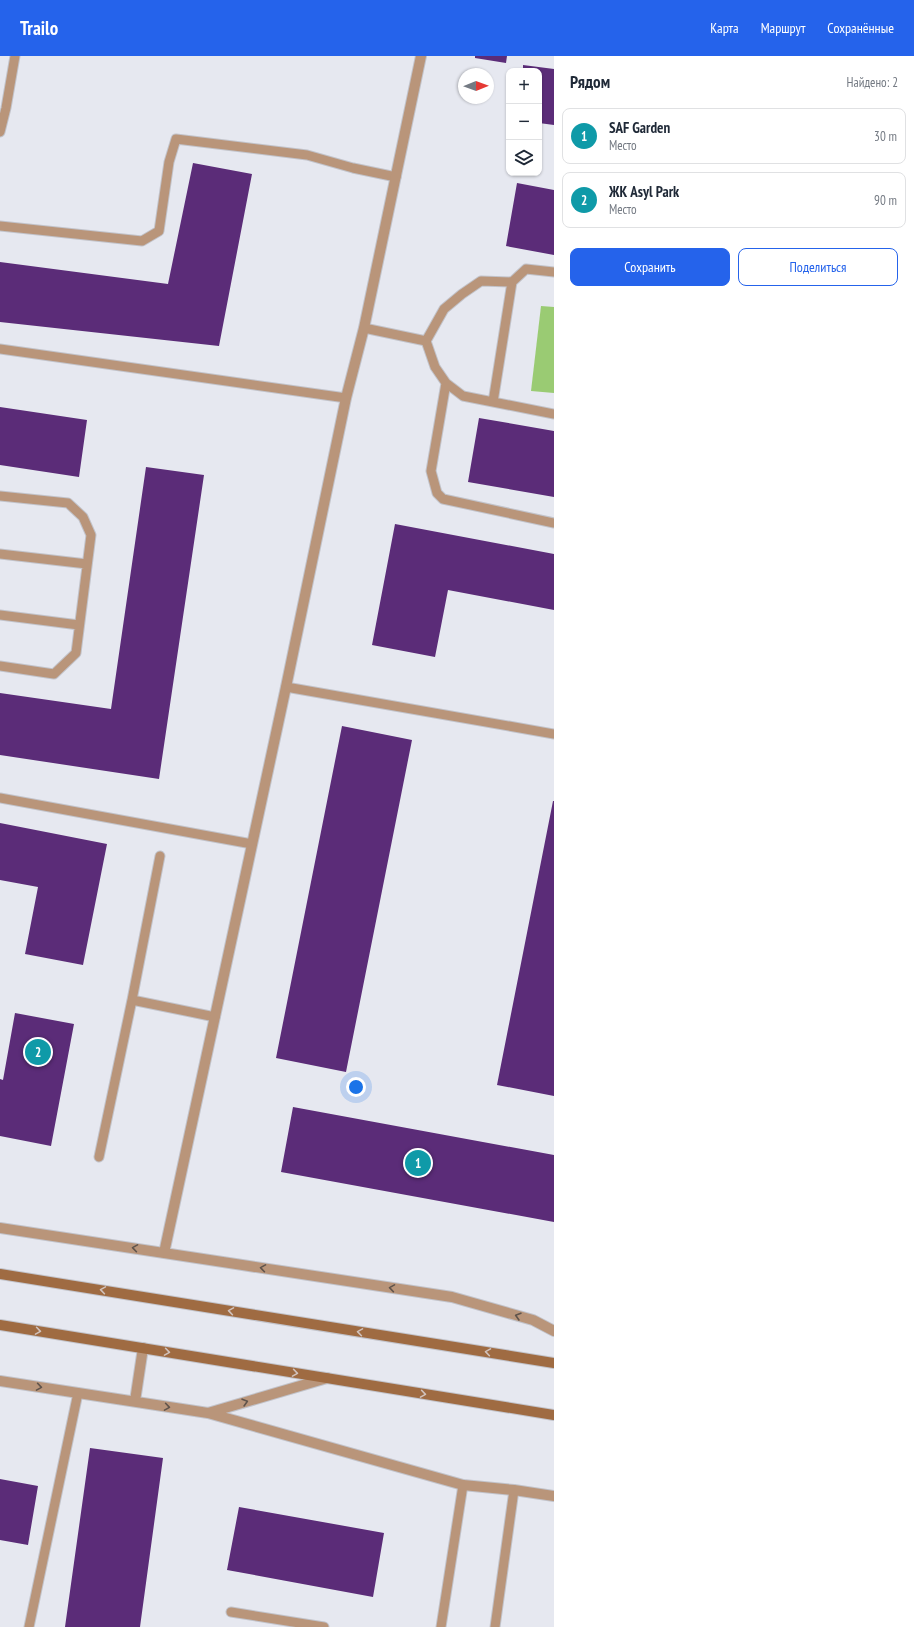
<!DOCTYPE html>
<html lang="ru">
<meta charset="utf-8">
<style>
:root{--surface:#fff;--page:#f2f2f3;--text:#1f2937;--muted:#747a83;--line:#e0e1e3;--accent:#2563eb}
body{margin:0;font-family:"PT Sans Narrow",sans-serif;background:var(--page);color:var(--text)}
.controls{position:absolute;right:12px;top:12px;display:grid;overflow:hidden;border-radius:8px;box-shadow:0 1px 3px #0004}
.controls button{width:36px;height:36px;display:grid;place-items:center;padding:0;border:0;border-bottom:1px solid var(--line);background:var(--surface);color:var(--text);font:20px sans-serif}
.compass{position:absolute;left:458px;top:12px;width:36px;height:36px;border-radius:50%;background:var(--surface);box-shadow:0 1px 3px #0004;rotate:89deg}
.you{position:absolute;left:356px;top:1031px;width:14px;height:14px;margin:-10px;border:3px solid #fff;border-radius:50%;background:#1a73e8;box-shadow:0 0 0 6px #1a73e833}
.badge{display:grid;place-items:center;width:26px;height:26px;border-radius:50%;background:var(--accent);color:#fff;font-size:13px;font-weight:700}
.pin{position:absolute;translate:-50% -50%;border:2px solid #fff;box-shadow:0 1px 4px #0006}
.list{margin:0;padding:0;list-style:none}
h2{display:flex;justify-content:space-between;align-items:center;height:52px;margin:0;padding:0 16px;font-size:17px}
h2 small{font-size:13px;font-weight:400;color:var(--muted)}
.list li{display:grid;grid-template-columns:26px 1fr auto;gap:12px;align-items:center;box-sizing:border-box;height:56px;margin:0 8px 8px;padding:0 8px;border:1px solid var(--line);border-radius:8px}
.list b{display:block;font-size:15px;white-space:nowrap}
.list p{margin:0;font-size:13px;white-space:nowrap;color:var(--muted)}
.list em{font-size:13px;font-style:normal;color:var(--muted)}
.actions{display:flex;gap:8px;padding:12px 16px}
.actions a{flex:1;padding:9px 0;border:1px solid var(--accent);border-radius:8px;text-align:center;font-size:14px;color:var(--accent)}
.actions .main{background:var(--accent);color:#fff}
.icon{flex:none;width:22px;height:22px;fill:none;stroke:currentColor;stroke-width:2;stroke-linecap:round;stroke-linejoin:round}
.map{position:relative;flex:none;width:554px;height:1571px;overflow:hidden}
header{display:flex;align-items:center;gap:24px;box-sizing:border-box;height:56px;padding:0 20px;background:var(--accent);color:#fff}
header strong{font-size:19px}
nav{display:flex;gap:22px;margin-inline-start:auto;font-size:14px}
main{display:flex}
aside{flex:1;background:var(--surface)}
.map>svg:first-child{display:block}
.green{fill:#9acb73}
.building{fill:#5b2c78}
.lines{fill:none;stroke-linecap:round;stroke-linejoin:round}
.service-casing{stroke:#c2c3ca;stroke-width:11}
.minor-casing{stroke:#c2c3ca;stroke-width:12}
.secondary-casing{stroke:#c2c3ca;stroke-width:12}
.service{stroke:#b9957a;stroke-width:9}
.minor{stroke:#b9957a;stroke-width:10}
.secondary{stroke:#9f6b42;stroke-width:10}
.oneway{stroke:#60544c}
.oneway2{stroke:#d1c2bc}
</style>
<header>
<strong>Trailo</strong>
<nav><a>Карта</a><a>Маршрут</a><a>Сохранённые</a></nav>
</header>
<main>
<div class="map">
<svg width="554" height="1571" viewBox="0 0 554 1571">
<rect width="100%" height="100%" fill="#e6e8f0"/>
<path class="green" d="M 541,250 L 554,251 L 554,337 L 531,335 Z"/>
<path class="building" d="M 475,0 L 507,0 L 506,7 L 475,2 Z
M 523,9 L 554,13 L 554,69 L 539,67 L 539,15 L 523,15 Z
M 193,107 L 252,118 L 219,290 L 0,266 L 0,206 L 168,228 Z
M 517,127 L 554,134 L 554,199 L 506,190 Z
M 0,351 L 87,364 L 79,421 L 0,409 Z
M 479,362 L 554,375 L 554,441 L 468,426 Z
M 146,411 L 204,419 L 159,723 L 0,699 L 0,637 L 111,653 Z
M 395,468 L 554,498 L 554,554 L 448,534 L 435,601 L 372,589 Z
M 342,670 L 412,684 L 346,1016 L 276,1002 Z
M 553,745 L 554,745 L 554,1040 L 497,1029 Z
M 0,767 L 107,788 L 83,909 L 25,898 L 38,831 L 0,824 Z
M 15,957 L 74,968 L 51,1090 L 0,1080 L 0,1023 L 3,1024 Z
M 293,1051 L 554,1099 L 554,1166 L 281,1116 Z
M 90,1392 L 163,1402 L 140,1571 L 65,1571 Z
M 0,1423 L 38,1430 L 28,1489 L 0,1484 Z
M 239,1451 L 384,1477 L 373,1541 L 227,1514 Z"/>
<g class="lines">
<g class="service-casing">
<path id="service" d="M 0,76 L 6,52 L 15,0
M 0,170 L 142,185 L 159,175 L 169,106 L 176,83 L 307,99 L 353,112 L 396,121
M 364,272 L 426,285 L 435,311 L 446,327 L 463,340 L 554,358
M 426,285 L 444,253 L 462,238 L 481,225 L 512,226 L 526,213 L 554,216
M 0,293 L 346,342
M 446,327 L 431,415 L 437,437 L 443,443 L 554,467
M 493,346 L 512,226
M 0,440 L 68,447 L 83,461 L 91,479 L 76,597 L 54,618 L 0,610
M 0,498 L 87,508
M 0,559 L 79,569
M 286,631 L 554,678
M 0,742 L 252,788
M 132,944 L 160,800
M 99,1101 L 132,944 L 215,961
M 231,1556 L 324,1571
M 29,1571 L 78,1337
M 441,1571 L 463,1429
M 495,1571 L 514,1434"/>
</g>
<g class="minor-casing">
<path id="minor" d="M 0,1172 L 452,1241 L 533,1264 L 554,1275
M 164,1197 L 286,631 L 346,342 L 364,272 L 421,0
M 0,1325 L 208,1357 L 463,1429 L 514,1434 L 554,1440
M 135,1345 L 143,1292
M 208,1357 L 327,1322"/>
</g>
<g class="secondary-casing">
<path id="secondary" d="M 0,1218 L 554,1307
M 0,1269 L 554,1359"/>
</g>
<use href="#service" class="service"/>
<use href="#minor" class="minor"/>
<use href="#secondary" class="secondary"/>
</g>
<defs><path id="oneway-chevron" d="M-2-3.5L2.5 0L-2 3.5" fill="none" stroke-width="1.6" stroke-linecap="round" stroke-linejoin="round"/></defs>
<g class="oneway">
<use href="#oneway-chevron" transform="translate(135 1192) rotate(-171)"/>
<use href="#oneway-chevron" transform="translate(263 1212) rotate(-171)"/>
<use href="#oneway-chevron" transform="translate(392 1232) rotate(-171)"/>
<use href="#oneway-chevron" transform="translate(518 1260) rotate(-164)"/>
<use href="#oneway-chevron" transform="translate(39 1331) rotate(9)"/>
<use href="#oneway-chevron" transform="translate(245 1346) rotate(-16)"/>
<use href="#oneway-chevron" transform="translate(167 1351) rotate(9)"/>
</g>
<g class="oneway2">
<use href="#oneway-chevron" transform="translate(103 1234) rotate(-171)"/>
<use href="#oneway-chevron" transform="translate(231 1255) rotate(-171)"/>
<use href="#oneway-chevron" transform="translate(38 1275) rotate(9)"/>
<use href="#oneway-chevron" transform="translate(360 1276) rotate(-171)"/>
<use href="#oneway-chevron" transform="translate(167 1296) rotate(9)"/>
<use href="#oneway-chevron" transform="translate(488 1296) rotate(-171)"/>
<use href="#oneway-chevron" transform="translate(295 1317) rotate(9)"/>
<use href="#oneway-chevron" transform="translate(423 1338) rotate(9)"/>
</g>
</svg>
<div class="controls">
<button>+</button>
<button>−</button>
<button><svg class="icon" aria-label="layers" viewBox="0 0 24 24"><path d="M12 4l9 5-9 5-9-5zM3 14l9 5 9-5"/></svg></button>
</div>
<svg class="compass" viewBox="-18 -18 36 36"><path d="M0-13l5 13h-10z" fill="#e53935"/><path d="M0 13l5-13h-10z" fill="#747a83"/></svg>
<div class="you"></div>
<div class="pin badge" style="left:418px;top:1107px;background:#0f9aa8">1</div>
<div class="pin badge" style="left:38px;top:996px;background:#0f9aa8">2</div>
</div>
<aside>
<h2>Рядом<small>Найдено: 2</small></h2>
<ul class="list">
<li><span class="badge" style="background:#0f9aa8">1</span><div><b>SAF Garden</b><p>Место</p></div><em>30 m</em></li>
<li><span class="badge" style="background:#0f9aa8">2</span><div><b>ЖК Asyl Park</b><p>Место</p></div><em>90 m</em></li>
</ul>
<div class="actions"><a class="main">Сохранить</a><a>Поделиться</a></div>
</aside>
</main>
